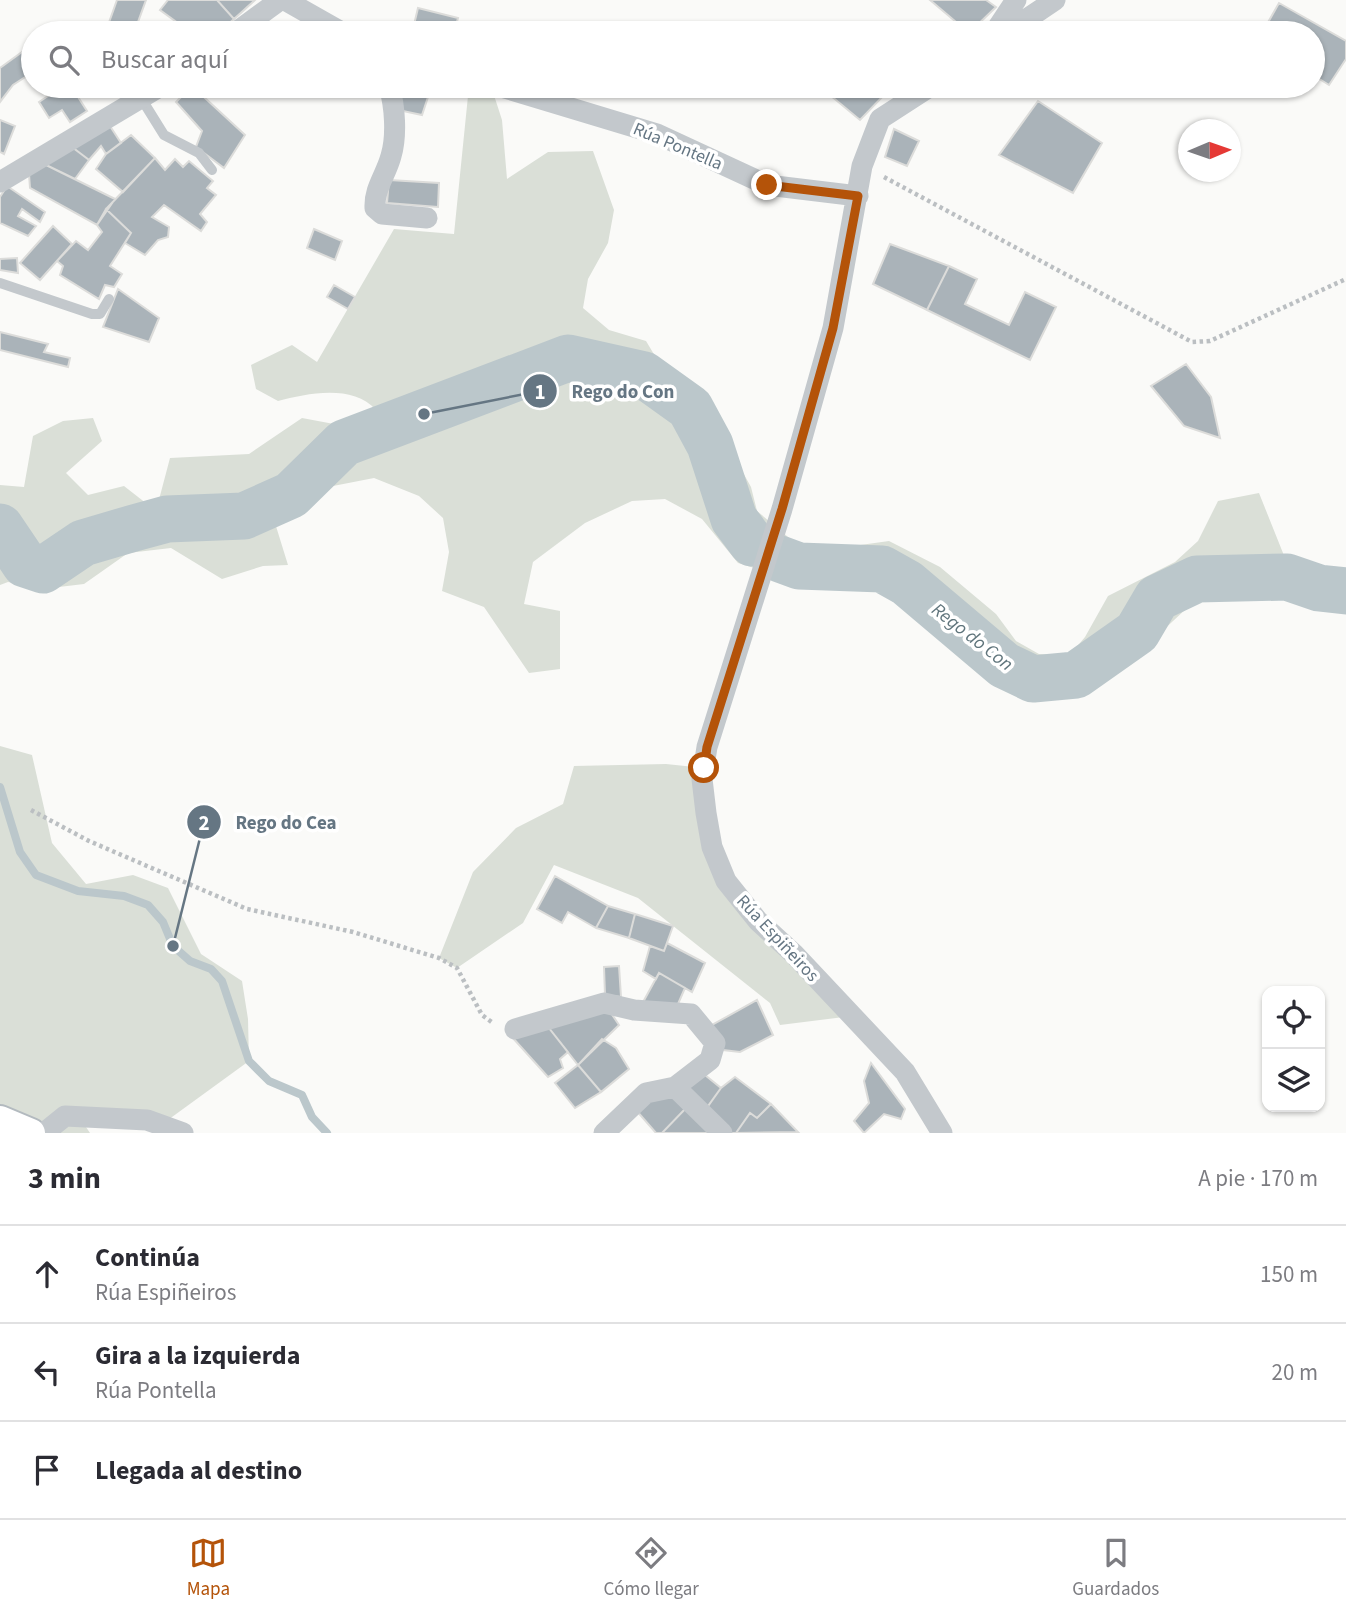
<!DOCTYPE html>
<html lang="es">
<meta charset="utf-8">
<style>
:root{--surface:#fff;--page:#f7f7f7;--text:#2b2b33;--muted:#7c7c81;--line:#e1e1e2;--accent:#b45309}
body{margin:0;font-family:"Source Sans 3",sans-serif;background:var(--page);color:var(--text)}
.controls{position:absolute;right:21px;bottom:21px;display:grid;overflow:hidden;border-radius:14px;box-shadow:0 2px 5px #0004}
.controls button{width:63px;height:63px;display:grid;place-items:center;padding:0;border:0;border-bottom:2px solid var(--line);background:var(--surface);color:var(--text);font:35px sans-serif}
.compass{position:absolute;left:1178px;top:119px;width:63px;height:63px;border-radius:50%;background:var(--surface);box-shadow:0 2px 5px #0004;rotate:88deg}
.stop{position:absolute;width:21px;height:21px;margin:-16px;border:5px solid #b45309;border-radius:50%;background:#fff}
.stop.end{background:#b45309;border-color:#fff;box-shadow:0 2px 7px #0008}
.list{margin:0;padding:0;list-style:none}
h2{display:flex;justify-content:space-between;align-items:center;height:91px;margin:0;padding:0 28px;font-size:30px}
h2 small{font-size:23px;font-weight:400;color:var(--muted)}
.list li{display:grid;grid-template-columns:46px 1fr auto;gap:21px;align-items:center;box-sizing:border-box;height:98px;padding:0 28px;border-top:2px solid var(--line)}
.list b{display:block;font-size:26px;white-space:nowrap}
.list p{margin:0;font-size:23px;white-space:nowrap;color:var(--muted)}
.list em{font-size:23px;font-style:normal;color:var(--muted)}
.icon{flex:none;width:38px;height:38px;fill:none;stroke:currentColor;stroke-width:2;stroke-linecap:round;stroke-linejoin:round}
.map{position:relative;flex:none;width:1346px;height:1133px;overflow:hidden}
.search{position:absolute;background:var(--surface);box-shadow:0 2px 5px #0004;left:21px;right:21px;top:21px;height:77px;display:flex;align-items:center;gap:18px;box-sizing:border-box;padding:0 24px;border-radius:38px;color:var(--muted);font-size:26px}
.sheet{height:385px;background:var(--surface)}
nav{display:flex;justify-content:space-around;align-items:center;box-sizing:border-box;height:98px;border-top:2px solid var(--line);background:var(--surface);font-size:19px;color:var(--muted)}
nav a{display:grid;justify-items:center;gap:4px}
nav .on{color:var(--accent)}
.map>svg:first-child{display:block}
.green{fill:#dadfd7}
.lines{fill:none;stroke-linecap:round;stroke-linejoin:round}
.stream{stroke:#bbc7cb;stroke-width:8}
.river{stroke:#bbc7cb;stroke-width:47}
.building{fill:#aab3b9;stroke:#dcdcda;stroke-width:2}
.secondary-casing{stroke:#b3babf;stroke-width:32}
.path{stroke:#bbbfc2;stroke-width:4.5;stroke-dasharray:3.5 3.5;stroke-linecap:butt}
.lane{stroke:#c3c8cc;stroke-width:10}
.street{stroke:#c3c8cc;stroke-width:21}
.secondary{stroke:#fff;stroke-width:28}
.route{stroke:#b45309;stroke-width:9}
.labels{text-anchor:middle;stroke-width:7;stroke-linejoin:round;paint-order:stroke}
.street-label{font-size:18px;fill:#657683;stroke:#fff}
.water-label{font-size:19px;font-style:italic;fill:#60757c;stroke:#fff}
.leader{fill:none;stroke:#657683;stroke-width:2.5}
.callout-dot{fill:#657683;stroke:#fff;stroke-width:2.5}
.mark-label{font-size:21px;text-anchor:middle;font-weight:bold;fill:#fff}
.callout-label{font-size:19px;text-anchor:middle;font-weight:bold;fill:#657683;stroke:#fff;stroke-width:7;stroke-linejoin:round;paint-order:stroke}
</style>
<div class="map">
<svg width="1346" height="1133" viewBox="0 0 1346 1133">
<rect width="100%" height="100%" fill="#fafaf8"/>
<path class="green" d="M 469,86 L 492,89 L 502,120 L 507,179 L 548,152 L 593,151 L 614,210 L 608,243 L 588,279 L 583,308 L 609,330 L 646,341 L 670,381 L 706,406 L 751,487 L 757,511 L 794,542 L 846,547 L 889,541 L 940,567 L 996,614 L 1016,641 L 1039,654 L 1069,656 L 1085,637 L 1108,596 L 1175,562 L 1198,541 L 1218,501 L 1259,493 L 1287,563 L 1346,574 L 1346,607 L 1229,591 L 1187,608 L 1143,649 L 1105,675 L 1076,688 L 1015,685 L 893,587 L 796,581 L 738,563 L 702,519 L 665,499 L 632,501 L 585,523 L 533,562 L 524,604 L 560,611 L 560,669 L 529,673 L 484,607 L 442,591 L 449,552 L 443,518 L 419,496 L 374,478 L 328,487 L 275,523 L 288,565 L 263,566 L 222,579 L 171,548 L 128,553 L 84,584 L 42,589 L 8,582 L 0,585 L 0,485 L 24,487 L 33,436 L 63,421 L 93,418 L 102,441 L 66,473 L 88,495 L 124,486 L 156,511 L 170,458 L 249,454 L 302,418 L 350,427 L 376,410 C 353,384 308,393 278,401 L 256,389 L 251,365 L 292,345 L 317,362 L 394,229 L 454,234 Z
M 0,746 L 32,755 L 52,843 L 86,884 L 133,875 L 168,888 L 201,954 L 242,981 L 248,1019 L 249,1061 L 161,1125 L 80,1118 L 90,1133 L 0,1133 Z
M 666,764 L 704,768 L 726,881 L 852,1016 L 780,1025 L 770,1003 L 638,898 L 554,865 L 523,923 L 457,968 L 439,958 L 473,872 L 516,828 L 563,804 L 574,766 Z"/>
<g class="lines">
<path class="stream" d="M 0,787 L 20,852 L 36,875 L 78,891 L 124,896 L 148,905 L 163,922 L 173,946 L 190,961 L 211,969 L 222,981 L 249,1061 L 269,1081 L 302,1095 L 312,1117 L 327,1133"/>
<path class="river" d="M 0,527 L 25,564 L 43,570 L 83,543 L 134,528 L 167,519 L 244,516 L 291,495 L 344,443 L 568,358 L 644,375 L 690,408 L 710,445 L 734,519 L 752,543
M 780,559 L 799,566 L 882,569 L 907,583 L 1004,665 L 1033,679 L 1076,675 L 1137,632 L 1157,598 L 1197,579 L 1287,577 L 1319,588 L 1346,591"/>
</g>
<path class="building" d="M 117,0 L 146,0 L 134,33 L 71,33 L 78,25 L 107,28 Z
M 168,0 L 217,0 L 234,19 L 218,33 L 183,33 L 186,29 L 160,10 Z
M 217,0 L 255,0 L 234,19 Z
M 930,0 L 986,0 L 996,7 L 969,33 Z
M 1279,3 L 1346,41 L 1346,59 L 1329,85 L 1313,75 L 1313,33 L 1262,33 Z
M 418,8 L 458,18 L 454,33 L 412,33 Z
M 33,44 L 33,72 L 13,85 L 0,102 L 0,68 Z
M 63,86 L 71,86 L 87,111 L 70,122 L 62,110 L 49,118 L 39,102 Z
M 192,86 L 245,135 L 224,168 L 196,147 L 202,131 L 176,102 Z
M 394,86 L 418,86 L 417,91 L 429,94 L 422,115 L 398,110 Z
M 830,86 L 883,86 L 889,90 L 860,120 L 825,91 Z
M 1038,101 L 1102,143 L 1073,193 L 999,155 Z
M 0,120 L 15,126 L 4,154 L 0,152 Z
M 108,123 L 121,143 L 106,154 L 101,146 L 89,160 L 72,147 Z
M 894,129 L 919,141 L 907,166 L 885,157 Z
M 131,135 L 155,158 L 123,192 L 96,169 L 106,154 Z
M 72,147 L 89,160 L 75,179 L 42,163 Z
M 155,158 L 165,170 L 175,159 L 183,167 L 189,161 L 213,181 L 207,188 L 216,195 L 200,214 L 207,222 L 201,231 L 164,205 L 152,217 L 169,227 L 168,237 L 158,240 L 145,255 L 125,243 L 131,233 L 106,209 Z
M 42,163 L 115,199 L 97,225 L 30,188 L 29,174 Z
M 389,180 L 439,183 L 438,207 L 387,203 Z
M 7,186 L 45,212 L 40,222 L 22,209 L 18,216 L 36,226 L 28,236 L 0,223 L 0,197 Z
M 106,209 L 131,233 L 110,266 L 122,274 L 114,287 L 105,285 L 99,299 L 60,275 L 63,266 L 57,261 L 76,241 L 88,250 L 102,232 L 97,225 Z
M 53,226 L 72,244 L 40,280 L 20,263 Z
M 314,229 L 342,241 L 335,260 L 307,248 Z
M 890,244 L 949,266 L 927,310 L 873,284 Z
M 17,258 L 18,273 L 0,270 L 0,259 Z
M 949,266 L 977,279 L 965,304 L 1009,325 L 1025,292 L 1056,307 L 1030,360 L 927,310 Z
M 334,285 L 355,297 L 348,309 L 327,297 Z
M 118,289 L 159,318 L 149,342 L 103,327 Z
M 0,332 L 48,344 L 44,352 L 70,358 L 68,367 L 0,350 Z
M 1186,364 L 1211,397 L 1220,438 L 1184,426 L 1151,386 Z
M 555,876 L 608,906 L 596,928 L 568,912 L 562,923 L 537,909 Z
M 608,906 L 635,914 L 629,938 L 596,928 Z
M 635,914 L 673,926 L 664,951 L 629,938 Z
M 667,943 L 705,963 L 692,992 L 659,973 L 656,979 L 643,971 L 650,946 L 664,951 Z
M 619,966 L 621,997 L 605,995 L 604,967 Z
M 659,973 L 685,988 L 678,1004 L 642,1004 Z
M 757,1000 L 773,1035 L 740,1052 L 723,1050 L 712,1025 Z
M 609,1010 L 619,1025 L 578,1065 L 549,1028 Z
M 549,1028 L 568,1052 L 560,1059 L 563,1068 L 548,1077 L 512,1037 Z
M 602,1039 L 616,1048 L 629,1069 L 601,1092 L 578,1065 Z
M 871,1063 L 905,1109 L 901,1119 L 884,1114 L 864,1133 L 854,1121 L 869,1103 L 864,1081 Z
M 578,1065 L 601,1092 L 575,1108 L 555,1083 Z
M 700,1071 L 721,1088 L 706,1109 L 683,1088 Z
M 735,1077 L 771,1104 L 757,1118 L 750,1113 L 736,1133 L 731,1133 L 706,1109 L 721,1088 Z
M 675,1097 L 687,1107 L 662,1133 L 656,1133 L 635,1109 L 651,1098 Z
M 771,1104 L 798,1132 L 736,1133 L 750,1113 L 757,1118 Z
M 687,1107 L 712,1133 L 662,1133 Z"/>
<g class="lines">
<g class="secondary-casing">
<path id="secondary" d="M 0,1120 L 31,1133"/>
</g>
<path class="path" d="M 884,177 L 1192,342 L 1210,341 L 1346,279
M 31,810 L 89,841 L 247,909 L 353,932 L 439,958 L 457,968 L 482,1015 L 493,1023"/>
<path class="lane" d="M 141,98 L 164,135 L 199,153 L 212,170
M 0,283 L 92,314 L 100,314 L 109,299"/>
<path class="street" d="M 285,0 L 343,33
M 235,33 L 280,0
M 994,33 L 1016,0
M 1006,33 L 1055,0
M 389,86 C 395,106 397,136 391,156 C 386,175 374,188 375,208 L 382,214 L 427,218
M 498,86 L 657,134 L 767,185 L 858,196
M 931,86 L 880,119 L 862,166 L 833,328 L 782,509 L 707,747 L 702,779 L 706,813 L 712,847 L 726,881 L 758,921 L 794,954 L 905,1072 L 942,1133
M 0,182 L 161,86
M 515,1029 L 604,1003 L 634,1010 L 691,1014 L 715,1043 L 710,1060 L 675,1087 L 646,1093 L 604,1133
M 675,1087 L 722,1133
M 44,1133 L 65,1116 L 147,1120 L 183,1133"/>
<use href="#secondary" class="secondary"/>
</g>
<g class="lines">
<path class="route" d="M 704,768 L 707,747 L 782,509 L 833,328 L 858,196 L 767,185"/>
</g>
<g class="labels">
<g class="street-label">
<text transform="translate(678 146) rotate(23)" y="6">Rúa Pontella</text>
<text transform="translate(778 938) rotate(47)" y="6">Rúa Espiñeiros</text>
</g>
<g class="water-label">
<text transform="translate(973 636) rotate(38)" y="7">Rego do Con</text>
</g>
</g>
<path class="leader" d="M424 414L540 391M173 946L204 822"/>
<g class="callout-dot">
<circle cx="424" cy="414" r="7"/>
<circle cx="173" cy="946" r="7"/>
<circle cx="540" cy="391" r="18"/>
<circle cx="204" cy="822" r="18"/>
</g>
<g class="mark-label">
<text x="540" y="399">1</text>
<text x="204" y="830">2</text>
</g>
<g class="callout-label">
<text x="623" y="398">Rego do Con</text>
<text x="286" y="829">Rego do Cea</text>
</g>
</svg>
<div class="controls">
<button><svg class="icon" aria-label="locate" viewBox="0 0 24 24"><circle cx="12" cy="12" r="6"/><path d="M12 2v4M12 18v4M2 12h4M18 12h4"/></svg></button>
<button><svg class="icon" aria-label="layers" viewBox="0 0 24 24"><path d="M12 4l9 5-9 5-9-5zM3 14l9 5 9-5"/></svg></button>
</div>
<svg class="compass" viewBox="-18 -18 36 36"><path d="M0-13l5 13h-10z" fill="#e53935"/><path d="M0 13l5-13h-10z" fill="#7c7c81"/></svg>
<div class="stop" style="left:704px;top:768px"></div>
<div class="stop end" style="left:767px;top:185px"></div>
<div class="search"><svg class="icon" aria-label="search" viewBox="0 0 24 24"><circle cx="10" cy="10" r="6"/><path d="M15 15l6 6"/></svg>Buscar aquí</div>
</div>
<section class="sheet">
<h2>3 min<small>A pie · 170 m</small></h2>
<ul class="list">
<li><svg class="icon" aria-label="ahead" viewBox="0 0 24 24"><path d="M12 20V5M6 11l6-6 6 6"/></svg><div><b>Continúa</b><p>Rúa Espiñeiros</p></div><em>150 m</em></li>
<li><svg class="icon" aria-label="left" viewBox="0 0 24 24"><path d="M17 20v-9H6M10 6l-5 5 5 5"/></svg><div><b>Gira a la izquierda</b><p>Rúa Pontella</p></div><em>20 m</em></li>
<li><svg class="icon" aria-label="arrive" viewBox="0 0 24 24"><path d="M6 21V4h12l-3 4 3 4H6"/></svg><div><b>Llegada al destino</b></div></li>
</ul>
</section>
<nav>
<a class="on"><svg class="icon" aria-label="map" viewBox="0 0 24 24"><path d="M3 6l6-2 6 2 6-2v14l-6 2-6-2-6 2zM9 4v14M15 6v14"/></svg>Mapa</a>
<a><svg class="icon" aria-label="directions" viewBox="0 0 24 24"><path d="M12 3l9 9-9 9-9-9zM9 14v-3h6M13 9l2 2-2 2"/></svg>Cómo llegar</a>
<a><svg class="icon" aria-label="saved" viewBox="0 0 24 24"><path d="M7 4h10v16l-5-4-5 4z"/></svg>Guardados</a>
</nav>
